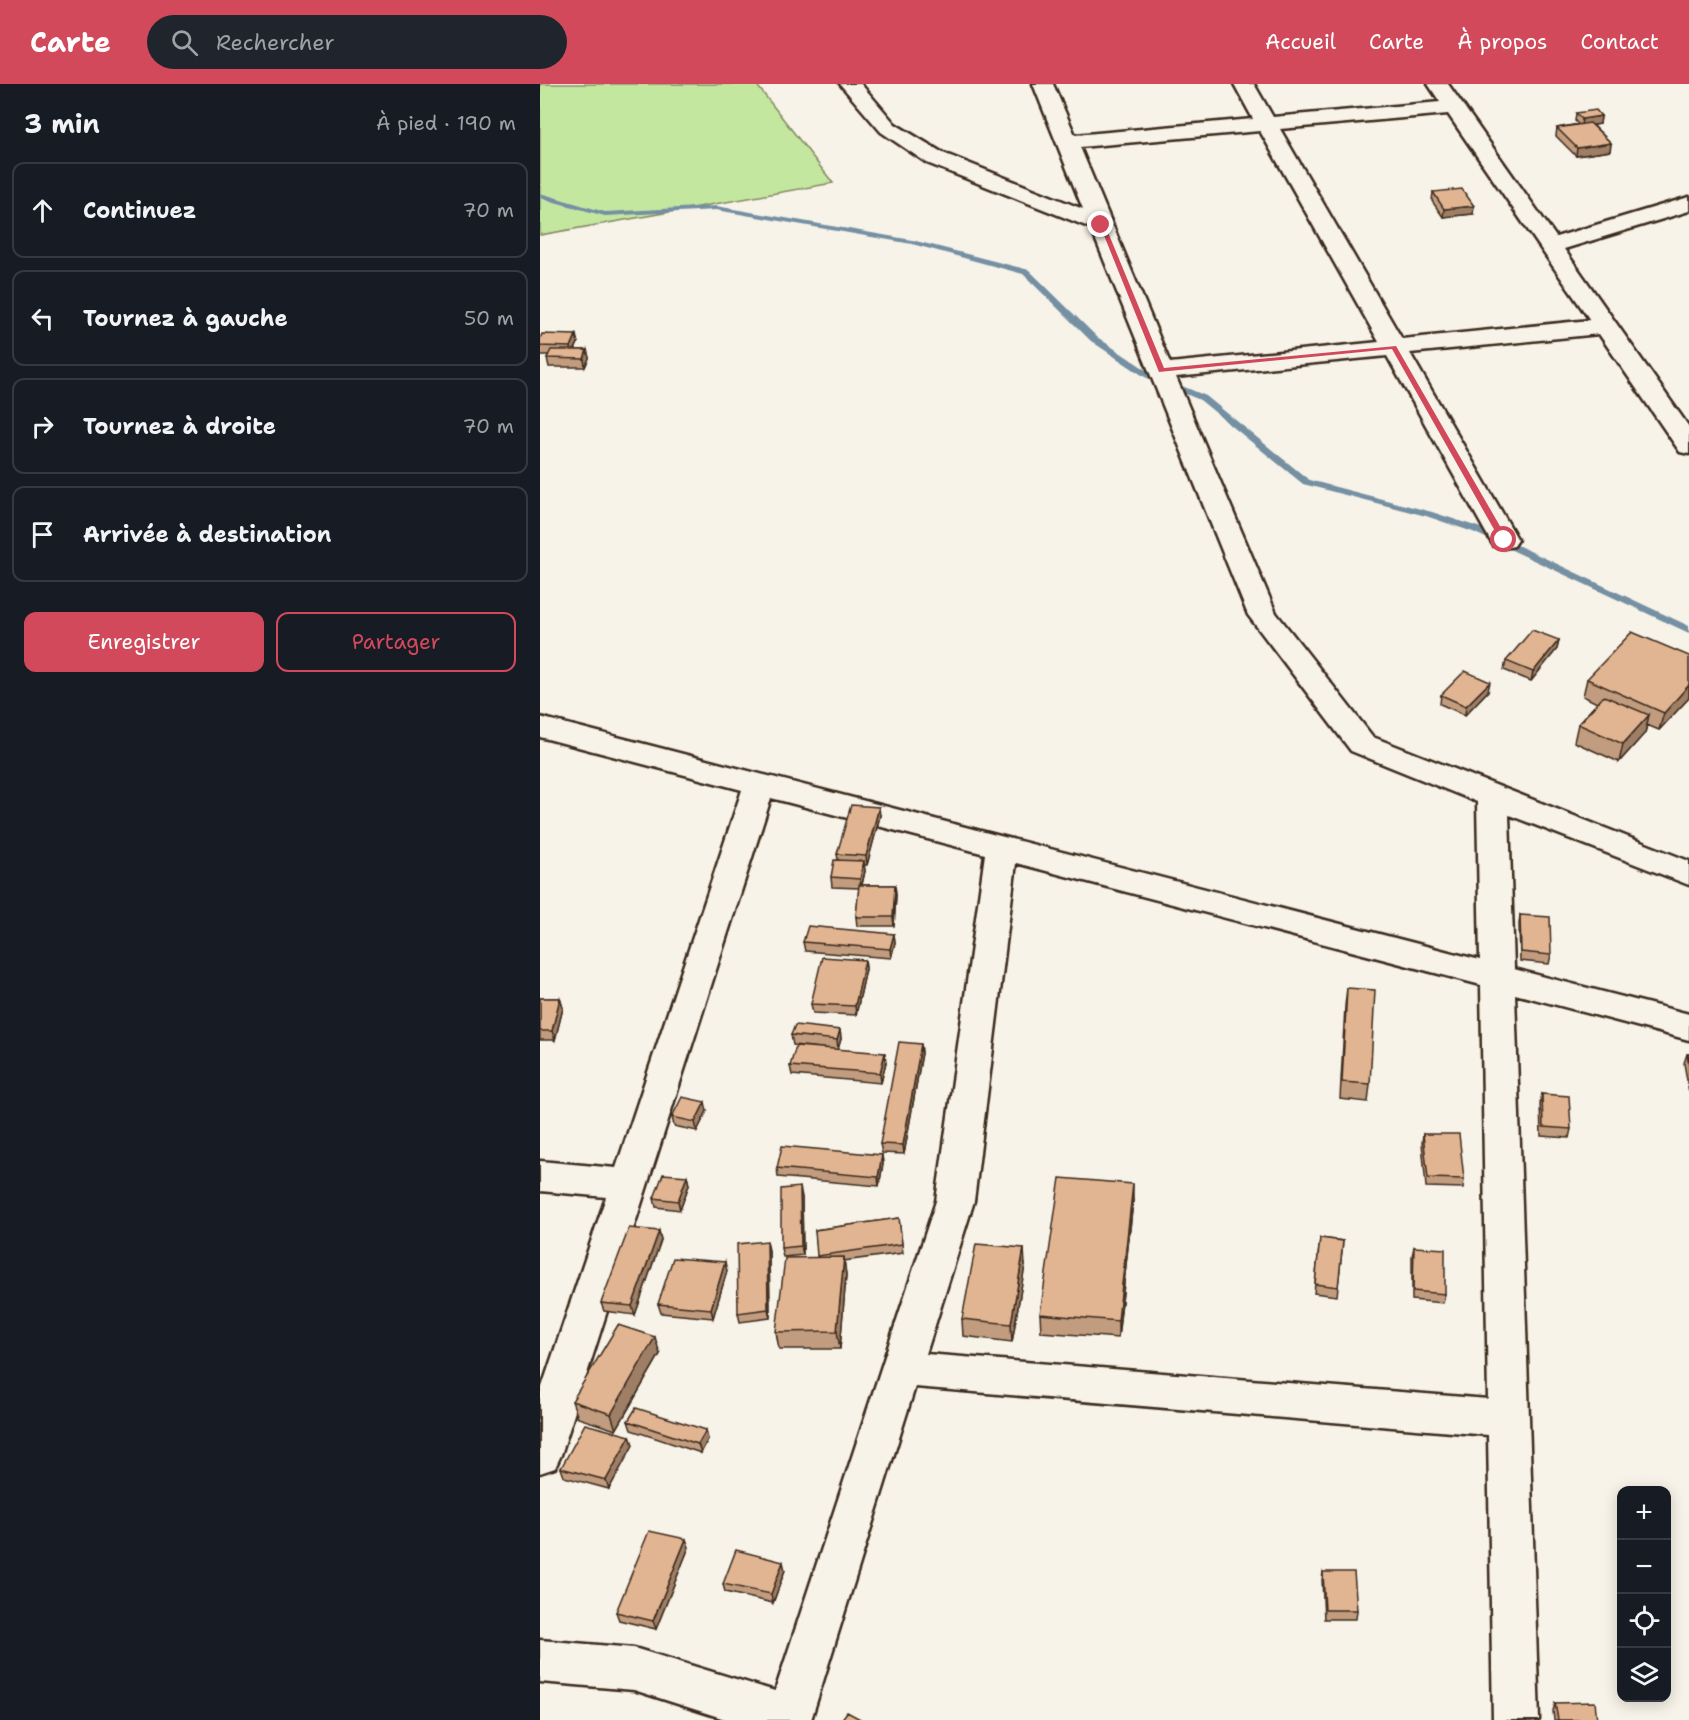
<!DOCTYPE html>
<html lang="fr">
<meta charset="utf-8">
<style>
:root{--surface:#171b24;--page:#20242c;--text:#f1f3f6;--muted:#9ea1a6;--line:#363941;--accent:#d1495b}
body{margin:0;font-family:"Shantell Sans",sans-serif;background:var(--page);color:var(--text)}
.controls{position:absolute;right:18px;bottom:18px;display:grid;overflow:hidden;border-radius:12px;box-shadow:0 3px 15px #0003}
.controls button{width:54px;height:54px;display:grid;place-items:center;padding:0;border:0;border-bottom:2px solid var(--line);background:var(--surface);color:var(--text);font:30px sans-serif}
.stop{position:absolute;width:18px;height:18px;margin:-14px;border:4px solid #d1495b;border-radius:50%;background:#fff}
.stop.end{background:#d1495b;border-color:#fff;box-shadow:0 2px 6px #0008}
.list{margin:0;padding:0;list-style:none}
h2{display:flex;justify-content:space-between;align-items:center;height:78px;margin:0;padding:0 24px;font-size:26px}
h2 small{font-size:20px;font-weight:400;color:var(--muted)}
.list li{display:grid;grid-template-columns:39px 1fr auto;gap:18px;align-items:center;box-sizing:border-box;height:96px;margin:0 12px 12px;padding:0 12px;border:2px solid var(--line);border-radius:12px}
.list b{display:block;font-size:22px;white-space:nowrap}
.list em{font-size:20px;font-style:normal;color:var(--muted)}
.actions{display:flex;gap:12px;padding:18px 24px}
.actions a{flex:1;padding:14px 0;border:2px solid var(--accent);border-radius:12px;text-align:center;font-size:21px;color:var(--accent)}
.actions .main{background:var(--accent);color:#fff}
.icon{flex:none;width:33px;height:33px;fill:none;stroke:currentColor;stroke-width:2;stroke-linecap:round;stroke-linejoin:round}
.map{position:relative;flex:none;width:1149px;height:1636px;overflow:hidden}
header{display:flex;align-items:center;gap:36px;box-sizing:border-box;height:84px;padding:0 30px;background:var(--accent);color:#fff}
header strong{font-size:28px}
nav{display:flex;gap:33px;margin-inline-start:auto;font-size:21px}
.search{width:420px;height:54px;background:var(--page);display:flex;align-items:center;gap:15px;box-sizing:border-box;padding:0 21px;border-radius:33px;color:var(--muted);font-size:22px}
main{display:flex}
aside{flex:1;background:var(--surface)}
.map>svg:first-child{display:block}
.green{fill:#c4e7a0;stroke:#80885f;stroke-width:1.5}
.lines{fill:none;stroke-linecap:round;stroke-linejoin:round}
.stream{fill:#758fa3;fill-rule:evenodd}
.minor-casing{stroke:#3b2a1e;stroke-width:5}
.minor{fill:#f7f3e8;fill-rule:evenodd}
.wall{fill:#c29c7e;stroke:#3b2a1e;stroke-width:1.5}
.shaded-wall{fill:#9e7f66;stroke:#3b2a1e;stroke-width:1.5}
.building{fill:#e2b592;stroke:#3b2a1e;stroke-width:1.5}
.route{fill:#d1495b}
</style>
<header>
<strong>Carte</strong>
<div class="search"><svg class="icon" aria-label="search" viewBox="0 0 24 24"><circle cx="10" cy="10" r="6"/><path d="M15 15l6 6"/></svg>Rechercher</div>
<nav><a>Accueil</a><a>Carte</a><a>À propos</a><a>Contact</a></nav>
</header>
<main>
<aside>
<h2>3 min<small>À pied · 190 m</small></h2>
<ul class="list">
<li><svg class="icon" aria-label="ahead" viewBox="0 0 24 24"><path d="M12 20V5M6 11l6-6 6 6"/></svg><div><b>Continuez</b></div><em>70 m</em></li>
<li><svg class="icon" aria-label="left" viewBox="0 0 24 24"><path d="M17 20v-9H6M10 6l-5 5 5 5"/></svg><div><b>Tournez à gauche</b></div><em>50 m</em></li>
<li><svg class="icon" aria-label="right" viewBox="0 0 24 24"><path d="M7 20v-9h11M14 6l5 5-5 5"/></svg><div><b>Tournez à droite</b></div><em>70 m</em></li>
<li><svg class="icon" aria-label="arrive" viewBox="0 0 24 24"><path d="M6 21V4h12l-3 4 3 4H6"/></svg><div><b>Arrivée à destination</b></div></li>
</ul>
<div class="actions"><a class="main">Enregistrer</a><a>Partager</a></div>
</aside>
<div class="map">
<svg width="1149" height="1636" viewBox="0 0 1149 1636">
<rect width="100%" height="100%" fill="#f7f3e8"/>
<filter id="ink" filterUnits="userSpaceOnUse"><feTurbulence type="fractalNoise" baseFrequency=".0167" numOctaves="2"/><feDisplacementMap in="SourceGraphic" scale="12" xChannelSelector="R" yChannelSelector="G"/><feConvolveMatrix kernelMatrix="1 2 1 2 8 2 1 2 1" color-interpolation-filters="sRGB"/></filter>
<g filter="url(#ink)">
<path class="green" d="M 0,0 L 216,0 L 293,99 L 0,151 Z"/>
<g class="lines">
<path class="stream" d="M 0,109 L 65,128 L 176,122 L 372,156 L 489,186 L 557,253 L 611,289 L 666,312 L 769,396 L 892,428 L 941,444 L 1149,542 L 1149,549 L 933,448 L 886,432 L 763,400 L 660,316 L 605,293 L 551,257 L 483,190 L 372,160 L 176,126 L 65,132 L 0,114 Z"/>
<g class="minor-casing">
<path id="minor" d="M 300,0 L 321,0 L 355,40 L 403,69 L 543,125 L 493,0 L 513,0 L 535,51 L 713,35 L 694,0 L 714,0 L 733,33 L 900,18 L 888,0 L 908,0 L 1016,153 L 1149,113 L 1149,127 L 1024,165 L 1149,343 L 1149,370 L 1140,368 L 1059,250 L 870,269 L 978,456 L 974,462 L 964,464 L 954,462 L 950,456 L 847,272 L 636,293 L 736,529 L 833,653 L 1149,777 L 1149,801 L 969,731 L 974,885 L 1149,930 L 1149,956 L 975,910 L 999,1636 L 953,1636 L 948,1351 L 375,1303 L 271,1636 L 188,1636 L 94,1606 L 0,1598 L 0,1556 L 94,1564 L 235,1607 L 396,1117 L 445,770 L 231,714 L 21,1371 L 15,1384 L 0,1389 L 0,1309 L 66,1113 L 0,1107 L 0,1077 L 76,1084 L 202,706 L 0,653 L 0,633 L 940,876 L 937,718 L 811,667 L 708,531 L 551,144 L 387,79 L 341,48 ZM 908,30 L 1050,236 L 862,255 L 740,45 ZM 720,47 L 839,258 L 630,279 L 540,63 ZM 476,779 L 941,901 L 948,1315 L 386,1270 L 434,1117 Z"/>
</g>
<use href="#minor" class="minor"/>
</g>
<path class="wall" d="M 1036,29 L 1061,32 L 1060,40 L 1053,41 L 1071,59 L 1070,67 L 1036,72 L 1016,52 L 1017,44 L 1038,40 L 1035,37 Z
M 893,108 L 933,130 L 903,133 L 892,117 Z
M 0,255 L 38,259 L 35,266 L 47,266 L 49,274 L 45,283 L 9,283 L 7,274 L 9,271 L 0,271 Z
M 1019,556 L 1017,565 L 991,597 L 964,586 L 966,577 Z
M 1149,572 L 1149,614 L 1119,646 L 1107,641 L 1105,649 L 1079,678 L 1034,658 L 1038,640 L 1057,619 L 1043,612 L 1047,595 Z
M 948,607 L 925,631 L 900,620 L 901,611 Z
M 340,732 L 327,781 L 324,781 L 325,787 L 322,801 L 355,801 L 356,811 L 354,842 L 317,842 L 316,833 L 319,804 L 292,803 L 291,793 L 298,776 L 297,770 Z
M 980,831 L 1011,871 L 1009,880 L 980,877 L 979,840 Z
M 354,850 L 355,859 L 351,874 L 265,867 L 263,858 Z
M 325,876 L 326,885 L 316,931 L 273,929 L 271,920 Z
M 807,904 L 830,1000 L 828,1018 L 800,1015 L 805,922 Z
M 0,914 L 20,914 L 23,924 L 15,956 L 0,956 Z
M 300,946 L 301,955 L 298,965 L 346,978 L 341,999 L 252,991 L 250,982 L 291,965 L 253,961 L 251,951 Z
M 381,960 L 382,969 L 364,1070 L 342,1069 L 340,1060 Z
M 1147,970 L 1149,970 L 1149,1008 L 1144,979 Z
M 1002,1010 L 1031,1045 L 1029,1054 L 1001,1052 L 1000,1019 Z
M 167,1027 L 157,1047 L 134,1042 L 132,1033 Z
M 883,1050 L 924,1095 L 923,1104 L 886,1103 L 882,1059 Z
M 342,1071 L 343,1080 L 339,1102 L 238,1093 L 237,1084 Z
M 147,1092 L 149,1101 L 140,1126 L 116,1123 L 114,1114 Z
M 262,1113 L 263,1171 L 243,1173 L 241,1164 Z
M 593,1117 L 578,1254 L 501,1248 L 500,1230 Z
M 359,1134 L 363,1169 L 304,1177 L 306,1191 L 300,1265 L 239,1265 L 236,1248 L 278,1173 L 275,1146 Z
M 119,1147 L 121,1156 L 95,1231 L 64,1227 L 61,1219 Z
M 780,1154 L 803,1157 L 797,1212 L 774,1209 Z
M 874,1163 L 905,1210 L 903,1219 L 872,1216 L 872,1172 Z
M 229,1166 L 230,1234 L 200,1238 L 198,1229 Z
M 485,1181 L 472,1258 L 423,1252 L 422,1235 Z
M 187,1187 L 173,1234 L 121,1229 L 118,1220 Z
M 120,1270 L 76,1346 L 38,1334 L 32,1317 Z
M 88,1337 L 168,1355 L 161,1369 L 91,1346 Z
M 90,1352 L 93,1361 L 69,1405 L 24,1393 L 21,1384 Z
M 149,1463 L 116,1545 L 79,1536 L 76,1528 Z
M 245,1486 L 233,1519 L 185,1508 L 183,1500 Z
M 783,1488 L 817,1526 L 816,1535 L 784,1535 L 782,1496 Z
M 1015,1619 L 1057,1636 L 1014,1636 L 1013,1627 Z"/>
<path class="shaded-wall" d="M 1061,32 L 1060,40 L 1041,43 L 1042,35 Z
M 1071,59 L 1070,67 L 1036,72 L 1037,64 Z
M 934,122 L 933,130 L 903,133 L 904,125 Z
M 36,251 L 38,259 L 32,271 L 31,263 Z
M 47,266 L 49,274 L 45,283 L 44,275 Z
M 1019,556 L 1017,565 L 991,597 L 993,588 Z
M 950,598 L 948,607 L 925,631 L 926,622 Z
M 1149,601 L 1149,614 L 1119,646 L 1124,629 Z
M 1109,631 L 1105,649 L 1079,678 L 1083,660 Z
M 339,723 L 340,732 L 327,781 L 326,772 Z
M 324,777 L 325,787 L 321,804 L 320,795 Z
M 355,801 L 356,811 L 354,842 L 353,833 Z
M 354,850 L 355,859 L 351,874 L 350,865 Z
M 325,876 L 326,885 L 316,931 L 315,922 Z
M 20,914 L 23,924 L 15,956 L 12,947 Z
M 300,946 L 301,955 L 298,965 L 297,956 Z
M 381,960 L 382,969 L 364,1070 L 363,1061 Z
M 345,969 L 346,978 L 341,999 L 340,989 Z
M 165,1018 L 167,1027 L 157,1047 L 155,1038 Z
M 342,1071 L 343,1080 L 339,1102 L 338,1093 Z
M 147,1092 L 149,1101 L 140,1126 L 138,1117 Z
M 593,1100 L 593,1117 L 578,1254 L 578,1237 Z
M 260,1103 L 262,1113 L 263,1171 L 261,1162 Z
M 119,1147 L 121,1156 L 95,1231 L 92,1222 Z
M 227,1157 L 229,1166 L 230,1234 L 228,1225 Z
M 484,1164 L 485,1181 L 472,1258 L 471,1240 Z
M 304,1173 L 306,1191 L 300,1265 L 297,1247 Z
M 185,1178 L 187,1187 L 173,1234 L 171,1225 Z
M 115,1253 L 120,1270 L 76,1346 L 71,1330 Z
M 166,1346 L 168,1355 L 161,1369 L 158,1360 Z
M 90,1352 L 93,1361 L 69,1405 L 66,1396 Z
M 146,1455 L 149,1463 L 116,1545 L 113,1537 Z
M 243,1478 L 245,1486 L 233,1519 L 231,1510 Z"/>
<path class="building" d="M 1056,26 L 1061,32 L 1042,35 L 1036,29 Z
M 1050,39 L 1071,59 L 1037,64 L 1017,44 Z
M 922,105 L 934,122 L 904,125 L 893,108 Z
M 2,250 L 36,251 L 31,263 L 0,262 L 0,255 Z
M 11,266 L 47,266 L 44,275 L 7,274 Z
M 992,546 L 1019,556 L 993,588 L 966,577 Z
M 1092,548 L 1149,572 L 1149,601 L 1124,629 L 1047,595 Z
M 925,587 L 950,598 L 926,622 L 901,611 Z
M 1064,612 L 1109,631 L 1083,660 L 1038,640 Z
M 311,721 L 339,723 L 326,772 L 297,770 Z
M 294,776 L 324,777 L 320,795 L 291,793 Z
M 319,801 L 355,801 L 353,833 L 316,833 Z
M 980,831 L 1010,833 L 1011,871 L 981,868 Z
M 268,842 L 354,850 L 350,865 L 263,858 Z
M 282,873 L 325,876 L 315,922 L 271,920 Z
M 807,904 L 835,906 L 830,1000 L 802,998 Z
M 0,914 L 20,914 L 12,947 L 0,947 Z
M 255,941 L 300,946 L 297,956 L 251,951 Z
M 359,958 L 381,960 L 363,1061 L 340,1060 Z
M 256,962 L 345,969 L 340,989 L 250,982 Z
M 1147,970 L 1149,970 L 1149,982 Z
M 1002,1010 L 1029,1012 L 1031,1045 L 1003,1043 Z
M 142,1013 L 165,1018 L 155,1038 L 132,1033 Z
M 883,1050 L 919,1050 L 924,1095 L 888,1094 Z
M 242,1062 L 342,1071 L 338,1093 L 237,1084 Z
M 123,1090 L 147,1092 L 138,1117 L 114,1114 Z
M 520,1094 L 593,1100 L 578,1237 L 500,1230 Z
M 260,1103 L 261,1162 L 241,1164 L 241,1105 Z
M 359,1134 L 362,1160 L 277,1172 L 275,1146 Z
M 89,1144 L 119,1147 L 92,1222 L 61,1219 Z
M 780,1154 L 803,1157 L 798,1203 L 775,1200 Z
M 227,1157 L 228,1225 L 198,1229 L 197,1160 Z
M 436,1160 L 484,1164 L 471,1240 L 422,1235 Z
M 874,1163 L 905,1165 L 905,1210 L 873,1207 Z
M 304,1173 L 297,1247 L 236,1248 L 245,1174 Z
M 133,1174 L 185,1178 L 171,1225 L 118,1220 Z
M 78,1241 L 115,1253 L 71,1330 L 32,1317 Z
M 96,1324 L 166,1346 L 158,1360 L 88,1337 Z
M 45,1340 L 90,1352 L 66,1396 L 21,1384 Z
M 109,1447 L 146,1455 L 113,1537 L 76,1528 Z
M 196,1466 L 243,1478 L 231,1510 L 183,1500 Z
M 783,1488 L 814,1488 L 817,1526 L 785,1526 Z
M 1055,1618 L 1057,1636 L 1018,1636 L 1015,1619 Z
M 307,1628 L 322,1636 L 301,1636 Z"/>
</g>
<path class="route" d="M 559,139 L 565,141 L 624,284 L 856,262 L 968,456 L 966,457 L 960,456 L 852,265 L 619,288 Z"/>
</svg>
<div class="controls">
<button>+</button>
<button>−</button>
<button><svg class="icon" aria-label="locate" viewBox="0 0 24 24"><circle cx="12" cy="12" r="6"/><path d="M12 2v4M12 18v4M2 12h4M18 12h4"/></svg></button>
<button><svg class="icon" aria-label="layers" viewBox="0 0 24 24"><path d="M12 4l9 5-9 5-9-5zM3 14l9 5 9-5"/></svg></button>
</div>
<div class="stop" style="left:964px;top:456px"></div>
<div class="stop end" style="left:561px;top:141px"></div>
</div>
</main>
